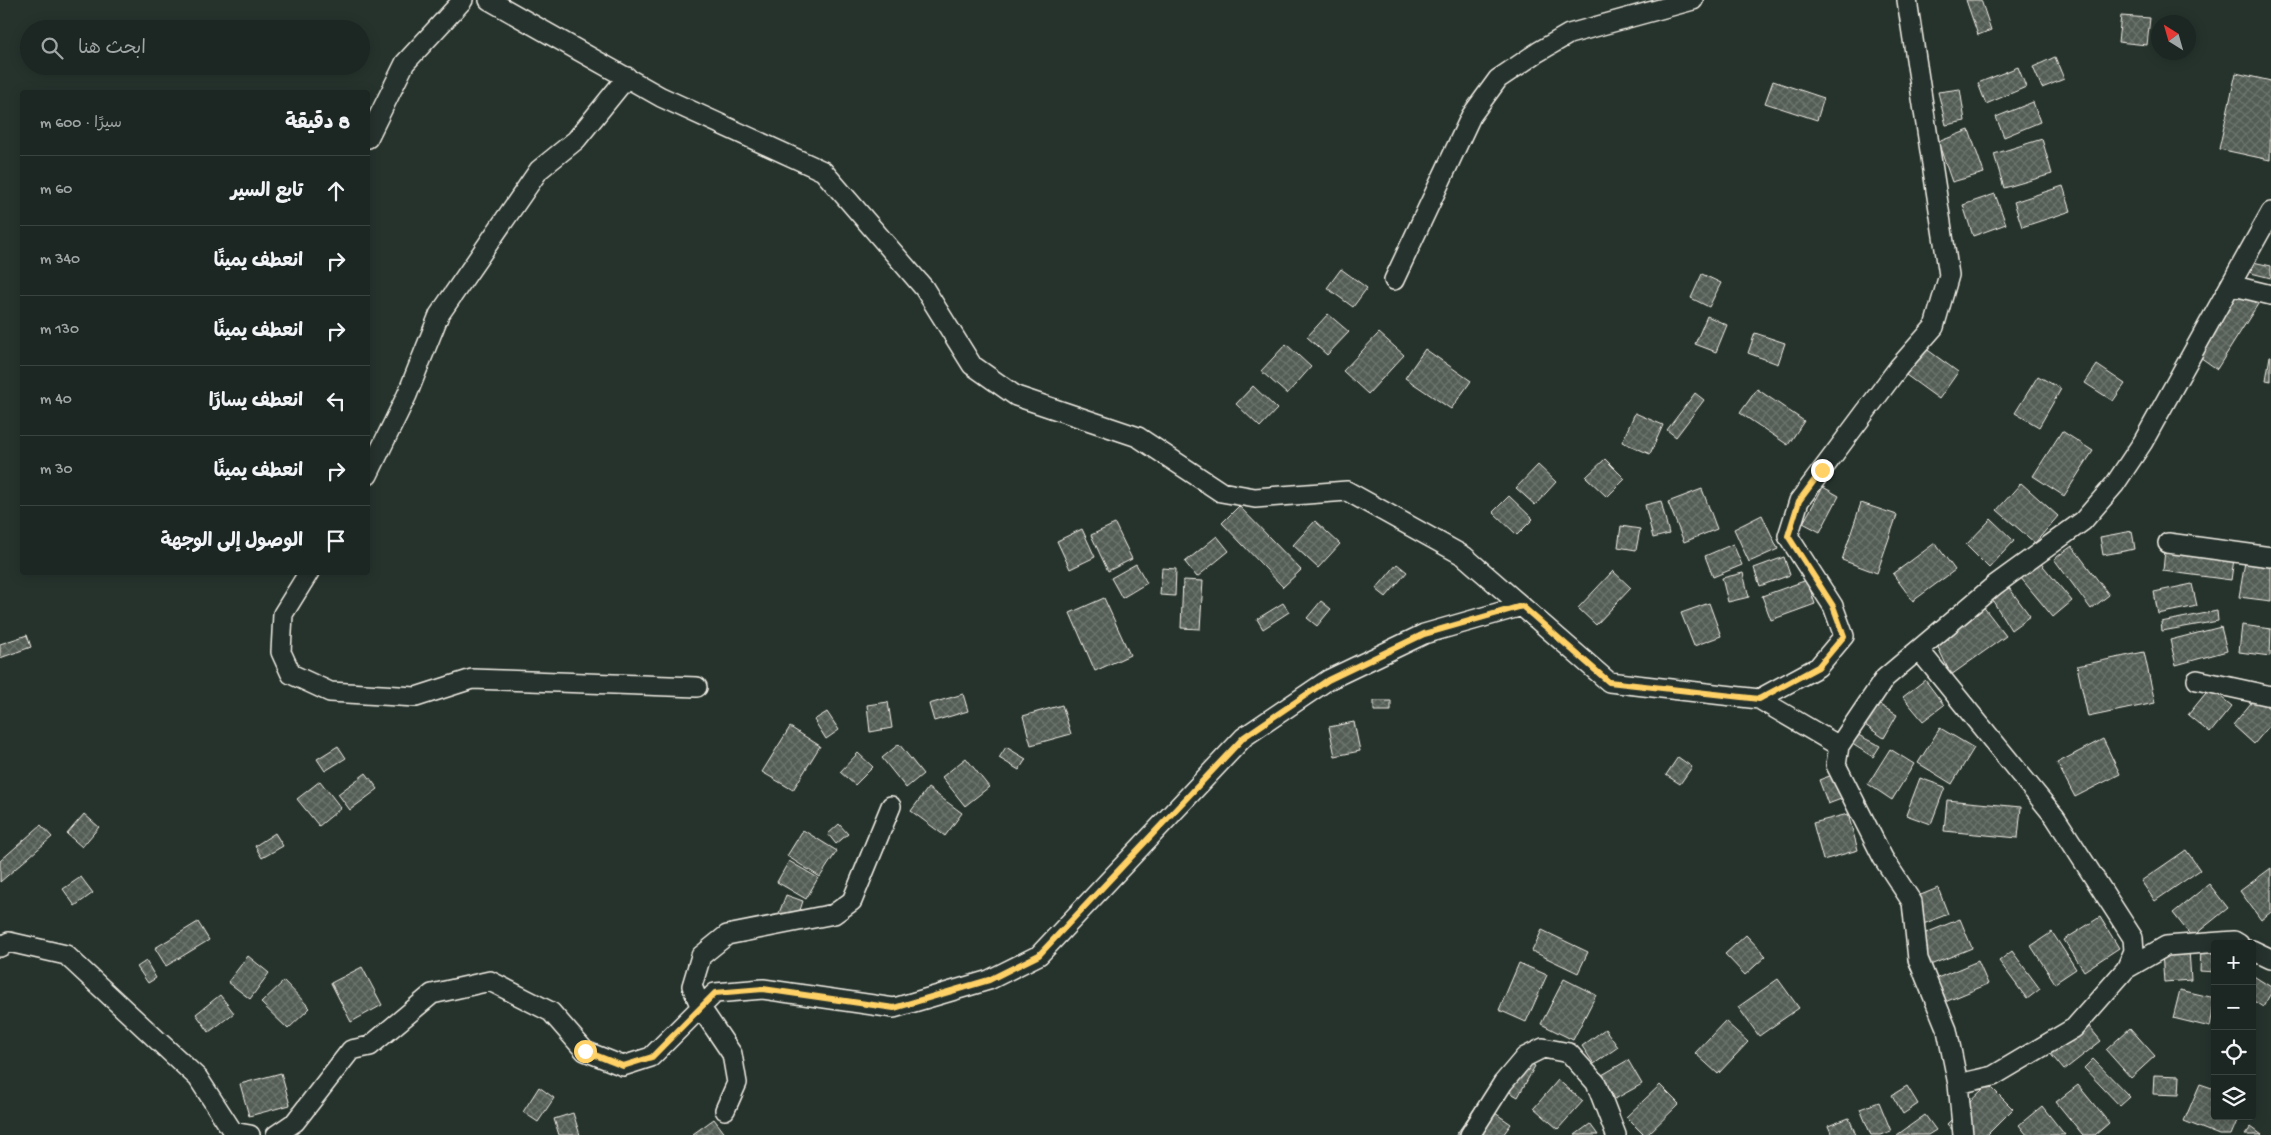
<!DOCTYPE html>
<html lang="ar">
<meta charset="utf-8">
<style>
:root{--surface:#1c2622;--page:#29322f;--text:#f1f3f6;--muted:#a0a5a5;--line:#3a4340}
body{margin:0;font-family:"Gochi Hand","Playpen Sans Arabic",sans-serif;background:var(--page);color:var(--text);direction:rtl}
.controls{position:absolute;right:15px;bottom:15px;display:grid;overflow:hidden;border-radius:5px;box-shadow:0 2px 12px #0003}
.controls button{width:45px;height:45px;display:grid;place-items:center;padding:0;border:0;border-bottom:1px solid var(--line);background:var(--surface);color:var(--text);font:25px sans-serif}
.compass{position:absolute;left:2151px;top:15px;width:45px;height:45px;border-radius:50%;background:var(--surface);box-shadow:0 2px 12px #0003;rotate:323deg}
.stop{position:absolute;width:15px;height:15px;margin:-11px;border:4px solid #ffd166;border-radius:50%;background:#fff}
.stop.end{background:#ffd166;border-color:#fff;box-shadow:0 1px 5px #0008}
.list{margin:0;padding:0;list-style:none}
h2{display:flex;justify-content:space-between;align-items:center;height:65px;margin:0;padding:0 20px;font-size:21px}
h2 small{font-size:16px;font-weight:400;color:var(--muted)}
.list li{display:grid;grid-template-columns:32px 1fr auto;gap:15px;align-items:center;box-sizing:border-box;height:70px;padding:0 20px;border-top:1px solid var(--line)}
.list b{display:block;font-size:19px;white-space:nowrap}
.list em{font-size:16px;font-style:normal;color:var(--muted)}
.icon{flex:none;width:28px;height:28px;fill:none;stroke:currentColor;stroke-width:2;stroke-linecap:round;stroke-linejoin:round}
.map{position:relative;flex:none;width:2271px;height:1135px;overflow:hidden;direction:ltr}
.search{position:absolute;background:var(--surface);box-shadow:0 2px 12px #0003;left:20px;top:20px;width:350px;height:55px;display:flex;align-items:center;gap:12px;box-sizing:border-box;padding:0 18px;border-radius:28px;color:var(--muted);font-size:19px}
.panel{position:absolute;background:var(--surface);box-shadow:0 2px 12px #0003;left:20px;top:90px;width:350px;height:485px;border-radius:5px;direction:rtl}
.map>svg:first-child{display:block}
.building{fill:url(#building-cross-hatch);stroke:#f4f1e8}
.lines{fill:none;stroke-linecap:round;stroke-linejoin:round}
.minor-casing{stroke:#f4f1e8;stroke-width:22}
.minor{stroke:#26332d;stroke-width:19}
.route{stroke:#ffd166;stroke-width:6}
</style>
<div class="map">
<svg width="2271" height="1135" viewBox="0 0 2271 1135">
<defs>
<pattern id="building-cross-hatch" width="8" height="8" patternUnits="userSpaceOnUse" patternTransform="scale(1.25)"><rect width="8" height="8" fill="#525c55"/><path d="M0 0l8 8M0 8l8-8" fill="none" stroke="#6c746d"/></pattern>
</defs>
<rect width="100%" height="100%" fill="#26332d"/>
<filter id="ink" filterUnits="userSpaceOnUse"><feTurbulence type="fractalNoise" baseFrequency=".02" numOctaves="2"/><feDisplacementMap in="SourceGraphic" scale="10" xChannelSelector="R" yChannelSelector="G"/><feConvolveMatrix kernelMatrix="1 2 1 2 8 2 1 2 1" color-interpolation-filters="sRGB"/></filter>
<g filter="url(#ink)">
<path class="building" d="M 1966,0 L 1981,0 L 1991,30 L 1978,35 Z
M 2121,16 L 2150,18 L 2147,45 L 2118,42 Z
M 2055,57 L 2064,79 L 2042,88 L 2033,67 Z
M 2018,67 L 2026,87 L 1986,104 L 1978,83 Z
M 2236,73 L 2271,81 L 2270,160 L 2219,149 Z
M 1773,81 L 1824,98 L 1817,120 L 1765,103 Z
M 1960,89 L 1965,121 L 1946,125 L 1938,92 Z
M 2033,102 L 2040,122 L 2004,137 L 1996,117 Z
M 1969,130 L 1984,173 L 1952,182 L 1938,142 Z
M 2042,139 L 2052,174 L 2004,188 L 1994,154 Z
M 2063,186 L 2071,211 L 2022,227 L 2014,202 Z
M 1995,194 L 2006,224 L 1973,236 L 1963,205 Z
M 2253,262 L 2271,266 L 2271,278 L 2251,273 Z
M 1341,269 L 1367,288 L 1353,307 L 1327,288 Z
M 1702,274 L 1721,283 L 1709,307 L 1691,298 Z
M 2236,289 L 2258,304 L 2217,369 L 2197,355 Z
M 1328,314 L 1349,332 L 1327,355 L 1307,337 Z
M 1707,316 L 1727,325 L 1716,352 L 1695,344 Z
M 1379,333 L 1404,355 L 1368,394 L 1343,371 Z
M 1755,333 L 1785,343 L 1778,364 L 1748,353 Z
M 1286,344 L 1311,367 L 1287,394 L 1261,371 Z
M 1925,348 L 1958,372 L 1939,399 L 1906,375 Z
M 1425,349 L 1471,381 L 1451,409 L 1405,378 Z
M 2270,356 L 2271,356 L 2271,381 L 2266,380 Z
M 2097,365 L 2125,384 L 2113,401 L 2085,383 Z
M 2038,376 L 2061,389 L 2039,427 L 2015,413 Z
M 1253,386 L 1277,409 L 1260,427 L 1236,404 Z
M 1757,389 L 1804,421 L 1788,445 L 1740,413 Z
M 1695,393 L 1704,400 L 1676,437 L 1667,430 Z
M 1635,413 L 1663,425 L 1650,454 L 1622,442 Z
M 2062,431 L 2093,451 L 2064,496 L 2033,476 Z
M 1605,459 L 1625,479 L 1607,497 L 1586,477 Z
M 1538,465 L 1556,482 L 1535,505 L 1516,488 Z
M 2021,483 L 2058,516 L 2035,543 L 1997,510 Z
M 1823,487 L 1839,496 L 1820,532 L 1803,523 Z
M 1702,489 L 1717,529 L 1684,542 L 1668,502 Z
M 1509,496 L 1533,519 L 1517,535 L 1493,512 Z
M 1661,501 L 1669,534 L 1653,538 L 1645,505 Z
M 1861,503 L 1897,515 L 1877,573 L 1842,560 Z
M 1239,506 L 1301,570 L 1283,587 L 1222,523 Z
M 1762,515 L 1778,549 L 1749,562 L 1734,529 Z
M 1991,519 L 2014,541 L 1989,568 L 1966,545 Z
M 1315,521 L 1340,544 L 1318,568 L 1293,545 Z
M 1115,524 L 1132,559 L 1108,571 L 1091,535 Z
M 1621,526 L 1640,529 L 1636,550 L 1618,547 Z
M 1082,529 L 1095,557 L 1070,569 L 1057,541 Z
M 2132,531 L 2135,549 L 2103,555 L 2100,537 Z
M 1217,536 L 1229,551 L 1197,577 L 1185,562 Z
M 1935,543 L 1955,570 L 1913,601 L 1893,574 Z
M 1733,544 L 1742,565 L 1713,577 L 1705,556 Z
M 2072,546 L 2109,595 L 2091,609 L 2054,559 Z
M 2165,550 L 2234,559 L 2231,580 L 2163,571 Z
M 1784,557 L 1790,575 L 1760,586 L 1754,568 Z
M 2039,561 L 2072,601 L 2053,617 L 2020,577 Z
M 2245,562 L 2271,566 L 2271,601 L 2239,597 Z
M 1136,564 L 1147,583 L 1122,598 L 1111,578 Z
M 1397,564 L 1407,572 L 1386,597 L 1376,589 Z
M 1162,568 L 1176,569 L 1175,596 L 1160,595 Z
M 1613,571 L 1631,588 L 1596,625 L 1578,608 Z
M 1743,573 L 1749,597 L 1728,602 L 1722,578 Z
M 1183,580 L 1203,581 L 1200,629 L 1181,628 Z
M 1807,580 L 1815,604 L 1771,620 L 1762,596 Z
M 2192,584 L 2197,606 L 2158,614 L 2154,592 Z
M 2007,585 L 2030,616 L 2011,630 L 1991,598 Z
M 1104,598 L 1130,655 L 1095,671 L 1070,613 Z
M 1321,601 L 1331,609 L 1317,626 L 1307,618 Z
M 1283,603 L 1289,612 L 1263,629 L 1257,619 Z
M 1709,603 L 1721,636 L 1694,646 L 1681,613 Z
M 1982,605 L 2006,636 L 1951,675 L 1935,641 Z
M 2217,611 L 2218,621 L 2162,631 L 2161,622 Z
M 2242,625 L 2271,629 L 2270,656 L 2239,652 Z
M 2221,627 L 2227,651 L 2176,665 L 2170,640 Z
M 27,635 L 31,647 L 0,658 L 0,644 Z
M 2144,652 L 2155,703 L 2088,717 L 2077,666 Z
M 1925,680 L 1944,705 L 1923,721 L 1903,697 Z
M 2210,688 L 2232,706 L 2210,733 L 2188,715 Z
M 963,694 L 968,711 L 934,721 L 929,704 Z
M 2256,697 L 2271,710 L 2271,724 L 2254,744 L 2233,725 Z
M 1374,701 L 1391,701 L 1391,711 L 1374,711 Z
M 888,702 L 892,728 L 870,732 L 867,705 Z
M 1878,704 L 1897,715 L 1884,738 L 1865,725 Z
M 1062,705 L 1071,734 L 1031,745 L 1023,716 Z
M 827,712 L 839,730 L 826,739 L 814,720 Z
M 1354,722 L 1360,751 L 1335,756 L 1329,727 Z
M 790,727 L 820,746 L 793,790 L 762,772 Z
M 1940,728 L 1974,748 L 1952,784 L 1918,763 Z
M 1854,733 L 1880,746 L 1873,757 L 1849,742 Z
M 2103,739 L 2120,774 L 2075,797 L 2057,763 Z
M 899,744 L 923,774 L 906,788 L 882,758 Z
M 338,746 L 346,758 L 325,771 L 317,759 Z
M 1006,747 L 1026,759 L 1019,770 L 999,758 Z
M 1890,749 L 1914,764 L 1892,800 L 1868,784 Z
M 858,753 L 873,767 L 855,785 L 840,772 Z
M 1678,757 L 1692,767 L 1680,784 L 1666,775 Z
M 966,758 L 989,787 L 965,806 L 942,777 Z
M 1840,772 L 1849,796 L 1828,804 L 1819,780 Z
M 366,773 L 378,789 L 350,810 L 338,794 Z
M 1920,778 L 1945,787 L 1931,824 L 1906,815 Z
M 320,781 L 341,808 L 319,826 L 297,799 Z
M 928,788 L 962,813 L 945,836 L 911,811 Z
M 1947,800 L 2021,807 L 2018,838 L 1944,831 Z
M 84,814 L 99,827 L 82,847 L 67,834 Z
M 1848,814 L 1858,850 L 1823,860 L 1813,823 Z
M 839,824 L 848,834 L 836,844 L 828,834 Z
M 41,825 L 52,837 L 0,882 L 0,861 Z
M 803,830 L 837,851 L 820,877 L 787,856 Z
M 275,833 L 283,846 L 262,858 L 255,846 Z
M 2186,850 L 2200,870 L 2155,901 L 2141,881 Z
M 789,861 L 818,878 L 806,899 L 777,882 Z
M 2271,868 L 2271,912 L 2261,920 L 2240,891 Z
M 81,877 L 93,893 L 75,906 L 63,889 Z
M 2209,884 L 2228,908 L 2192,937 L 2173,913 Z
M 1938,888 L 1948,914 L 1911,929 L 1901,903 Z
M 786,895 L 803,901 L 797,919 L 779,913 Z
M 2100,917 L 2119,948 L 2084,971 L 2064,940 Z
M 1960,919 L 1972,948 L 1923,968 L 1911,939 Z
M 198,922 L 209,940 L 166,966 L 155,948 Z
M 1542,930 L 1588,952 L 1578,973 L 1532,951 Z
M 2052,932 L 2076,969 L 2055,983 L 2031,946 Z
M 1746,935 L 1766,956 L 1745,975 L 1725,954 Z
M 2201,948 L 2215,949 L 2215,972 L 2200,971 Z
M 2189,950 L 2191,980 L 2164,982 L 2162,952 Z
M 2012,951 L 2040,989 L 2027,999 L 1999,961 Z
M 248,956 L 269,973 L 250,999 L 228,982 Z
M 146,961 L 156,978 L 148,983 L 137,967 Z
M 1978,961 L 1988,984 L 1945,1002 L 1935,979 Z
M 1519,963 L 1547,975 L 1526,1022 L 1499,1010 Z
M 362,967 L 382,1005 L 351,1022 L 331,983 Z
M 2252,975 L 2271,987 L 2271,993 L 2263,1007 L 2252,1000 Z
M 1564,979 L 1596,995 L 1573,1040 L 1541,1024 Z
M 1778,979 L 1799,1008 L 1759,1036 L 1738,1007 Z
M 284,981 L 310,1008 L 288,1029 L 261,1003 Z
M 2180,990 L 2215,998 L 2210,1027 L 2173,1018 Z
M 220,995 L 234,1013 L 209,1032 L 196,1014 Z
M 1725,1021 L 1748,1042 L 1718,1074 L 1695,1053 Z
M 2086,1023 L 2101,1041 L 2064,1070 L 2049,1052 Z
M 2130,1028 L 2155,1056 L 2131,1078 L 2106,1050 Z
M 1605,1029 L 1618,1047 L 1594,1064 L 1582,1046 Z
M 1514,1054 L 1535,1066 L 1518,1097 L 1497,1085 Z
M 2093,1059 L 2130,1097 L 2120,1106 L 2084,1068 Z
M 1628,1060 L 1642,1084 L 1615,1099 L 1602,1075 Z
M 281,1073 L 290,1105 L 249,1116 L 240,1084 Z
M 2154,1075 L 2180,1076 L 2179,1095 L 2153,1094 Z
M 1558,1080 L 1583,1101 L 1558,1129 L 1534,1108 Z
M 1988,1084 L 2013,1109 L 1987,1135 L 1957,1135 L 1947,1124 Z
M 2200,1084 L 2215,1089 L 2215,1116 L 2239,1116 L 2231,1135 L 2219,1135 L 2184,1121 Z
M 1660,1085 L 1679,1104 L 1647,1135 L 1644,1135 L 1626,1117 Z
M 2078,1085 L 2109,1123 L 2095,1135 L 2083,1135 L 2056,1102 Z
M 1907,1086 L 1918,1104 L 1903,1114 L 1892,1095 Z
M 539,1087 L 554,1098 L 538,1122 L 523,1112 Z
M 1479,1102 L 1511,1124 L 1503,1135 L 1456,1135 Z
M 1879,1102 L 1891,1131 L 1880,1135 L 1871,1135 L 1860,1109 Z
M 2042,1106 L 2065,1135 L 2027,1135 L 2019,1125 Z
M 573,1113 L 580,1135 L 559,1135 L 554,1119 Z
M 1925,1115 L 1936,1130 L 1928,1135 L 1897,1135 Z
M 1849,1118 L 1856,1135 L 1832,1135 L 1828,1126 Z
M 714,1119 L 726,1135 L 694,1135 L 693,1134 Z
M 1590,1124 L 1598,1135 L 1575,1135 Z
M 2251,1127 L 2262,1135 L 2245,1135 Z"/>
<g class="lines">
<g class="minor-casing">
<path id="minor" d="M 489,0 L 661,97 L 823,171 L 924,288 L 972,365 L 1016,396 L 1138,437 L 1221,492 L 1255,498 L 1347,491 L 1464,556 L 1609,682 L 1759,699 L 1818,667 L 1844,636 L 1833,606 L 1788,536 L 1799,501 L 1899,367 L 1934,327 L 1949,275 L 1907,0
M 368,138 L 405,63 L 463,0
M 1394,280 L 1471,116 L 1498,79 L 1538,52 L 1569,34 L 1693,0
M 2230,285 L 2271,295
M 368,475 L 407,395 L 439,315 L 539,170 L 576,140 L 627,77
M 2168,543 L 2271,557
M 309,572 L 283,614 L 281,652 L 291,674 L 330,692 L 416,697 L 472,679 L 697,687
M 1919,650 L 2055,817 L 2133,938 L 2134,951 L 2126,969
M 2197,680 L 2271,696
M 1759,699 L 1839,746
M 0,947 L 9,942 L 66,955 L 198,1078 L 233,1132 L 250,1135
M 2252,950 L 2271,959
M 1958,1084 L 1993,1076 L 2074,1028 L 2126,969 L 2166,946 L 2234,941 L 2239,944
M 725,1110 L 737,1083 L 732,1054 L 701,1008 L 692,986 L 701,956 L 727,935 L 834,914 L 852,901 L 891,806
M 276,1135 L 295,1122 L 351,1050 L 370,1046 L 432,994 L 490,981 L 551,1012 L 585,1051 L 623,1066 L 651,1057 L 715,993 L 763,989 L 894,1008 L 989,980 L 1039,955 L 1244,737 L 1328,680 L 1424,634 L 1522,606
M 1470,1135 L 1503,1083 L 1525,1057 L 1543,1048 L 1569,1053 L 1596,1083 L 1616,1135
M 1963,1135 L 1958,1084 L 1947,1030 L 1918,959 L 1912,902 L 1883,858 L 1836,765 L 1839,746 L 1885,678 L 1995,585 L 2083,521 L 2115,484 L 2143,442 L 2271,212"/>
</g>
<use href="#minor" class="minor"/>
</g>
</g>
<g class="lines" filter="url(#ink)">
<path class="route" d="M 585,1051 L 623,1066 L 652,1057 L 715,993 L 763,989 L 894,1008 L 989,980 L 1039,955 L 1244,737 L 1328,680 L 1424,634 L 1522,606 L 1609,682 L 1759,699 L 1818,667 L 1844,636 L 1833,606 L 1788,536 L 1799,501 L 1822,470"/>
</g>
</svg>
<div class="controls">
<button>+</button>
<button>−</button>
<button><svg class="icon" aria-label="locate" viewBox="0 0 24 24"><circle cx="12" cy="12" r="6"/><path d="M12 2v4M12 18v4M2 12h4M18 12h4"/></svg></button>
<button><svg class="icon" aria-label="layers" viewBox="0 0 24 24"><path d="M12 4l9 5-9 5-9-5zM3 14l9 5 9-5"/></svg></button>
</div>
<svg class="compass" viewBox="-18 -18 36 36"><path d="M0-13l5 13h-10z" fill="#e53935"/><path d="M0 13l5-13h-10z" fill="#a0a5a5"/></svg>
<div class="stop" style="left:585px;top:1051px"></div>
<div class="stop end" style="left:1822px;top:470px"></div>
<div class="search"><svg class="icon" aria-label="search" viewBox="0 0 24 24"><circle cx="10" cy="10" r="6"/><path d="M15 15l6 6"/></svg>ابحث هنا</div>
<section class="panel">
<h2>8 دقيقة<small>سيرًا · 600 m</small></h2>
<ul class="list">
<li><svg class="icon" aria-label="ahead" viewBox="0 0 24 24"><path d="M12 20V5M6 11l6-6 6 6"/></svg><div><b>تابع السير</b></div><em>60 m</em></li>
<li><svg class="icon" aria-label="right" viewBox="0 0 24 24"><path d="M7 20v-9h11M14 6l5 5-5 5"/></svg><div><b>انعطف يمينًا</b></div><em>340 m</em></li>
<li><svg class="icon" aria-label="right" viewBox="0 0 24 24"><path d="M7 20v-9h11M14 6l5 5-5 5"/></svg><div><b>انعطف يمينًا</b></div><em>130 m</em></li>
<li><svg class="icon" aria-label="left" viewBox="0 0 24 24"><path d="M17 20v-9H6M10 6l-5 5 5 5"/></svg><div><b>انعطف يسارًا</b></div><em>40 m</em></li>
<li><svg class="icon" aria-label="right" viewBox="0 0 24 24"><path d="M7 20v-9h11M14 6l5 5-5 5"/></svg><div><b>انعطف يمينًا</b></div><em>30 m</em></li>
<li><svg class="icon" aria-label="arrive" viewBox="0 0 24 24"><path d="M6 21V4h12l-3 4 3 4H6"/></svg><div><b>الوصول إلى الوجهة</b></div></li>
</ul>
</section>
</div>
